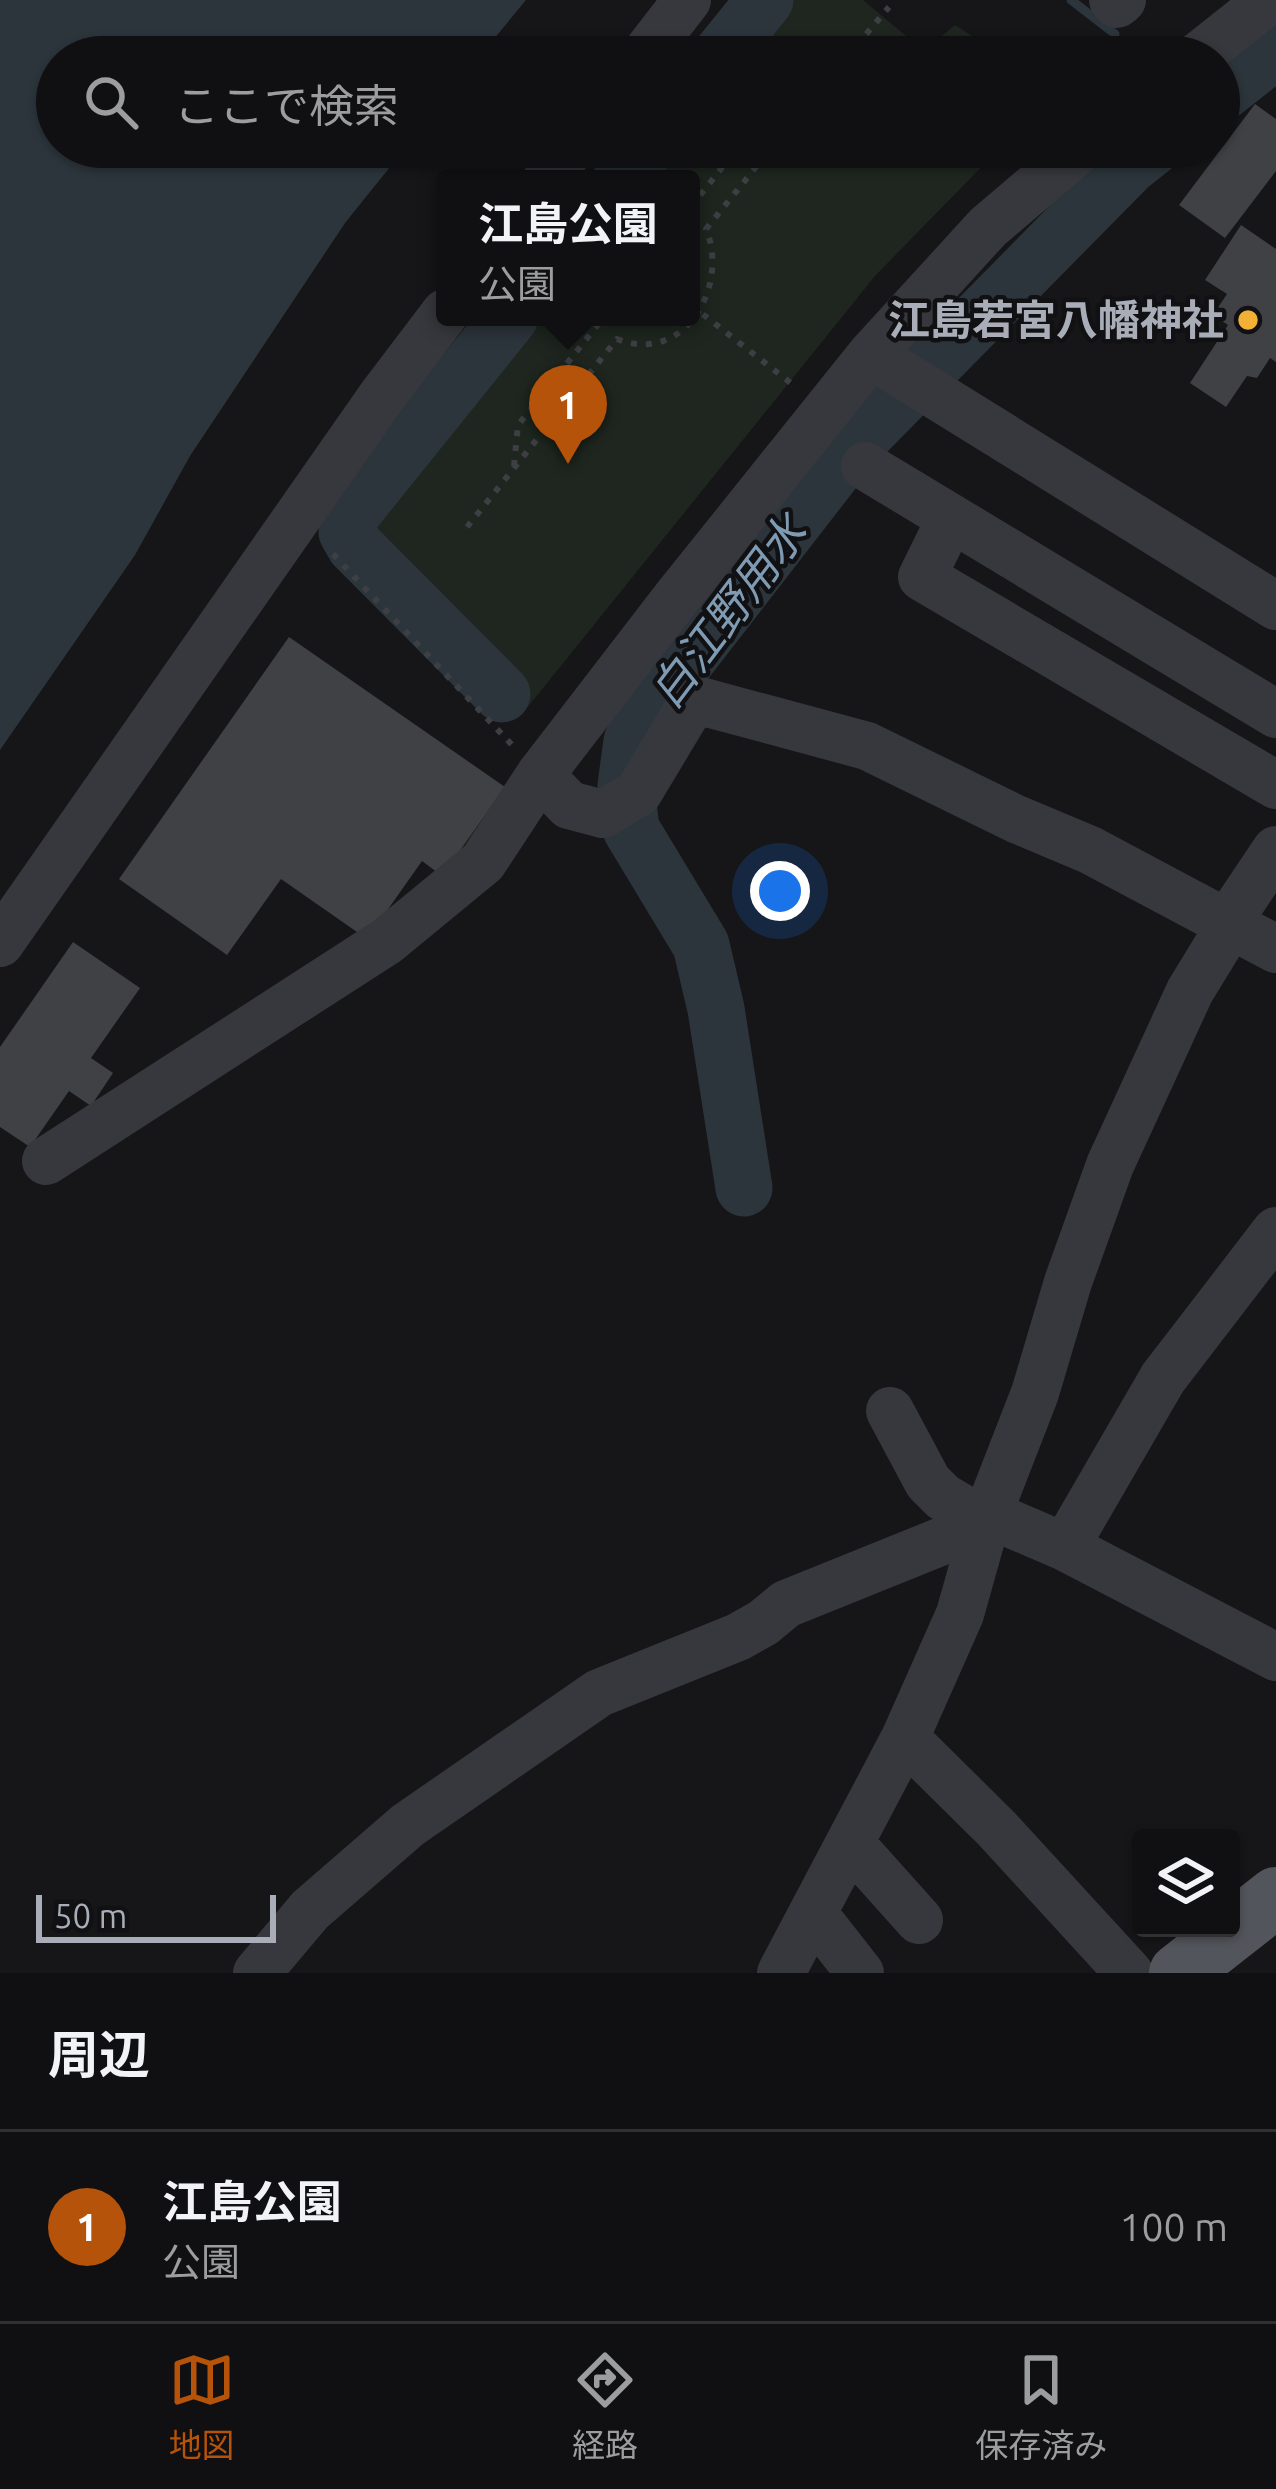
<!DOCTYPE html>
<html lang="ja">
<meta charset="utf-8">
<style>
:root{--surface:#101012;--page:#19191b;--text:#f1f3f6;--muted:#9c9d9f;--line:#303032;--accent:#b45309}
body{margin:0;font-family:Ubuntu,"Noto Sans JP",sans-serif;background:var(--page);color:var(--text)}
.controls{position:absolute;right:36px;bottom:36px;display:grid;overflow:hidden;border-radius:12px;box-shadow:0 3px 9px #0004}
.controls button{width:108px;height:108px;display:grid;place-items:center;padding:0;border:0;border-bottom:3px solid var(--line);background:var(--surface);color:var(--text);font:60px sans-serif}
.scale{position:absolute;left:36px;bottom:30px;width:240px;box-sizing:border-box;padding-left:12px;border:6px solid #a8adb8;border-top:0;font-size:33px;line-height:42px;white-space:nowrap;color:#a8adb8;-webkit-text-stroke:9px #111113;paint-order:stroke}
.you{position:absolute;left:780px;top:891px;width:42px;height:42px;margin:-30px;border:9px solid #fff;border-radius:50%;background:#1a73e8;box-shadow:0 0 0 18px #1a73e833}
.badge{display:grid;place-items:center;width:78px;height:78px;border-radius:50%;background:var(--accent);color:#fff;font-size:39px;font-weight:700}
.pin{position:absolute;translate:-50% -99px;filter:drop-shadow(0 3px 6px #0008)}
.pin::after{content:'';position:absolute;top:63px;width:42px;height:36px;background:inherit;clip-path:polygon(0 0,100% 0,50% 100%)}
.popup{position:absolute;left:436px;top:170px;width:264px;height:156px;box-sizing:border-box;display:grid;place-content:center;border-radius:12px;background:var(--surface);filter:drop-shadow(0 3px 9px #0005);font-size:39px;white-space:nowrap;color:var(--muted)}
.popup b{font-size:45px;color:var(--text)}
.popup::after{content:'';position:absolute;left:50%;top:100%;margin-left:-24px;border:24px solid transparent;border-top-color:var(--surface)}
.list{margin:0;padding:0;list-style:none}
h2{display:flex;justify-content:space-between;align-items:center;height:156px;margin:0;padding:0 48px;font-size:51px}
h2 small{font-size:39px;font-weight:400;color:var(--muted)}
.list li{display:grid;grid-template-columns:78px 1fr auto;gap:36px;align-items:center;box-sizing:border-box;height:192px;padding:0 48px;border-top:3px solid var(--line)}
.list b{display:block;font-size:45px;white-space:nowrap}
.list p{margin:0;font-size:39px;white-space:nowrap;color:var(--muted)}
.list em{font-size:39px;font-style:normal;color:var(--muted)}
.icon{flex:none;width:66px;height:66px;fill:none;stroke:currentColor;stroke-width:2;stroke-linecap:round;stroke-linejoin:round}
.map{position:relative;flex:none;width:1276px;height:1973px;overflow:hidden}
.search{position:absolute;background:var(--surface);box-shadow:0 3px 9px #0004;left:36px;right:36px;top:36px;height:132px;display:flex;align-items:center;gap:30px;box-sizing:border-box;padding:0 42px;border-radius:66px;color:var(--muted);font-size:45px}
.sheet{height:348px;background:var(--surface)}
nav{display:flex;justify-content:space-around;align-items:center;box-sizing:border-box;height:168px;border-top:3px solid var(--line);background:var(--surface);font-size:33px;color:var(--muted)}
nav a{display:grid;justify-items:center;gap:6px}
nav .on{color:var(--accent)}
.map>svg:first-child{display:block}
.green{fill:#1e261f}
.water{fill:#2c353c}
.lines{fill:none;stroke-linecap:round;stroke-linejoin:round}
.stream{stroke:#2c353c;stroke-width:9}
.river{stroke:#2c353c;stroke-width:57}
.building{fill:#404145}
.path{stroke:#3d3f44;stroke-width:6;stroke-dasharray:6 9;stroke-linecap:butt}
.minor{stroke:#37383d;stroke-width:48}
.major{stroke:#53555c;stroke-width:60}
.poi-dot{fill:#f2b134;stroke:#111113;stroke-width:4.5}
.labels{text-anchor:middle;stroke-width:9;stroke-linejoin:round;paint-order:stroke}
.poi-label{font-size:42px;font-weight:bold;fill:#a8adb8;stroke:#111113;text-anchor:end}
.water-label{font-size:45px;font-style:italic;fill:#7f9bb3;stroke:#111113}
</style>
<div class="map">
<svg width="1276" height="1973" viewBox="0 0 1276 1973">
<rect width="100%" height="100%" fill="#161618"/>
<path class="green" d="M 777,0 L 863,0 L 924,51 L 955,25 L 1005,57 L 733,57 Z
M 663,147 L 1001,147 L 875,276 L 527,708 L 359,531 L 530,317 L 691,317 L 691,179 L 638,179 Z"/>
<path class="water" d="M 0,0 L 526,0 L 479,57 L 57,57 L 57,147 L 406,147 L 345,223 L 190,456 L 135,555 L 0,750 Z"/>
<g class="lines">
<path class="stream" d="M 1071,0 L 1115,34"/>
<path class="river" d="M 719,57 L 765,0
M 1219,95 L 1276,50
M 621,179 L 647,147
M 502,694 L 355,546 L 347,532 L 349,517 L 510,317
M 744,1188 L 716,1009 L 701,945 L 631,829 L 626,785 L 632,741 L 661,693 L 851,448 L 1129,166 L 1153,147"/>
</g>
<path class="building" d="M 1255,104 L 1276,119 L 1276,171 L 1225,238 L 1179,205 Z
M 1241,225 L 1276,249 L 1276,362 L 1270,358 L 1257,378 L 1247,376 L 1226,407 L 1190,383 L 1228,325 L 1213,315 L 1227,294 L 1205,280 Z
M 289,637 L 505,787 L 442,876 L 422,861 L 367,939 L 281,879 L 227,955 L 119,879 Z
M 73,942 L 140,988 L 91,1058 L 113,1073 L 91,1106 L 69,1091 L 30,1147 L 0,1127 L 0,1047 Z"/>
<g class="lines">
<path class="path" d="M 847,57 L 889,7
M 691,207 L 738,147
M 691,305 L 797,388
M 514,466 L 518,425 L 604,317
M 467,527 L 617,339 C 684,366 730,286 706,229 L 772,147
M 333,554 L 513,746"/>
<path class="minor" d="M 1113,0 L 1117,4 L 1122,0
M 643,57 L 687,0
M 1197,57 L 1269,0
M 547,179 L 572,147
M 871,355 L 1276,606
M 865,466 L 1276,714
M 951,518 L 922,577 L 1276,785
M 540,775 L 569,805 L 603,814 L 638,793 L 686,713 L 700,701 L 867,746 L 1016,819 L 1090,850 L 1276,949
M 1227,923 L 1276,850
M 0,943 L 382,396 L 445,313
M 46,1161 L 387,941 L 483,862 L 540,775 L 677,597 L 871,355 L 988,227 L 1082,147
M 890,1411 L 928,1482 L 943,1497 L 965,1510 L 988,1514 L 1065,1547 L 1276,1657
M 1065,1547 L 1163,1378 L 1276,1231
M 905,1738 L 997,1829 L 1129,1973
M 850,1843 L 919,1920
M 813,1913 L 860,1973
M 257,1973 L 310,1910 L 408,1825 L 599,1693 L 738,1637 L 763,1623 L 786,1604 L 967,1531 L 988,1514
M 781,1973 L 905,1738 L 960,1614 L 988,1514 L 1035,1393 L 1068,1282 L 1110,1165 L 1190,991 L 1231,924"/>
<path class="major" d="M 1179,1973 L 1276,1897"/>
</g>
<circle class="poi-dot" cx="1248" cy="320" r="12"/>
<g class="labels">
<g class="poi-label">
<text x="1224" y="335">江島若宮八幡神社</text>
</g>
<g class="water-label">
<text transform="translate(728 612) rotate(-53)" y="16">白江野用水</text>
</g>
</g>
</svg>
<div class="controls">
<button><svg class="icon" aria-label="layers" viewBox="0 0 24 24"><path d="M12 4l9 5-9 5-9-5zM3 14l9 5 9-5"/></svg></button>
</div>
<div class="scale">50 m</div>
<div class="you"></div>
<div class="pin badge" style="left:568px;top:464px">1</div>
<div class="popup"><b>江島公園</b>公園</div>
<div class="search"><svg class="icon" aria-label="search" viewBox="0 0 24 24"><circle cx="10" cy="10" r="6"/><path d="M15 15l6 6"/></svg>ここで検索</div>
</div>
<section class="sheet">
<h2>周辺<small></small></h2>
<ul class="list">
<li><span class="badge">1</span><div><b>江島公園</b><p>公園</p></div><em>100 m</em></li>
</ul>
</section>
<nav>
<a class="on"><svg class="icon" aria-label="map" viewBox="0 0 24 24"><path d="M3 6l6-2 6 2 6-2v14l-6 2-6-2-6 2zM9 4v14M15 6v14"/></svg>地図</a>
<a><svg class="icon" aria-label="directions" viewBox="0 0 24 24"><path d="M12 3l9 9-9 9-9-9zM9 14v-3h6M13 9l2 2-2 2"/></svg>経路</a>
<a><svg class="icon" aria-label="saved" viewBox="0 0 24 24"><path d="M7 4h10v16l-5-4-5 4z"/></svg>保存済み</a>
</nav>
